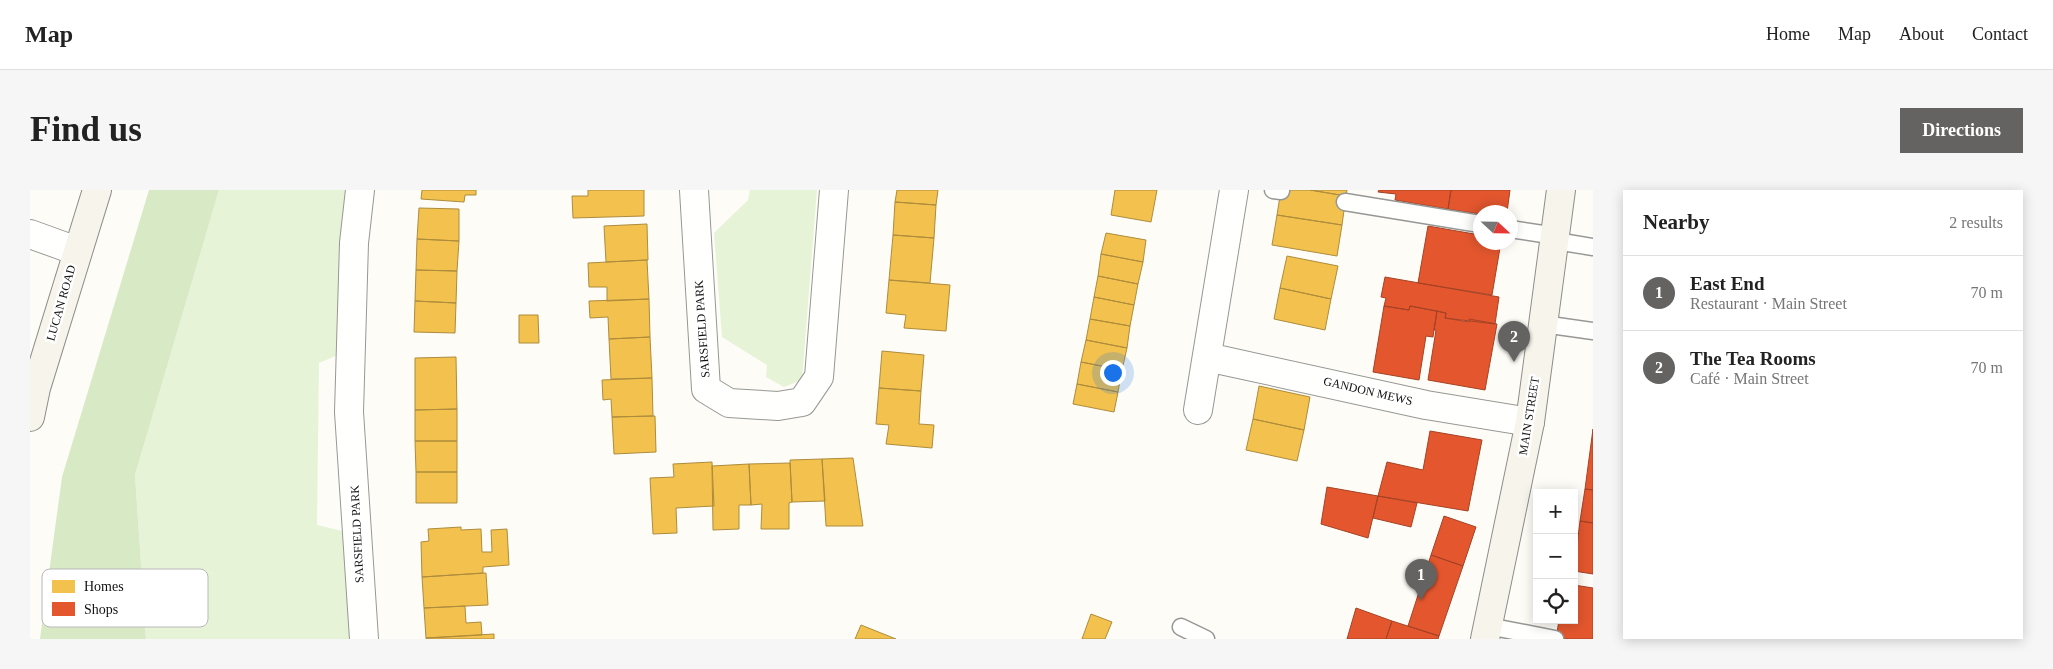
<!DOCTYPE html>
<meta charset="utf-8">
<style>
:root{--surface:#fff;--page:#f6f6f6;--text:#222;--muted:#767676;--line:#e0e0e0;--accent:#646362}
body{margin:0;font-family:"Times New Roman",serif;background:var(--page);color:var(--text)}
.controls{position:absolute;right:15px;bottom:15px;display:grid;overflow:hidden;border-radius:0px;box-shadow:0 2px 12px #0003}
.controls button{width:45px;height:45px;display:grid;place-items:center;padding:0;border:0;border-bottom:1px solid var(--line);background:var(--surface);color:var(--text);font:25px sans-serif}
.compass{position:absolute;left:1443px;top:15px;width:45px;height:45px;border-radius:50%;background:var(--surface);box-shadow:0 2px 12px #0003;rotate:112deg}
.you{position:absolute;left:1082px;top:182px;width:18px;height:18px;margin:-12px;border:4px solid #fff;border-radius:50%;background:#1a73e8;box-shadow:0 0 0 8px #1a73e833}
.badge{display:grid;place-items:center;width:32px;height:32px;border-radius:50%;background:var(--accent);color:#fff;font-size:16px;font-weight:700}
.pin{position:absolute;translate:-50% -41px;filter:drop-shadow(0 1px 2px #0008)}
.pin::after{content:'';position:absolute;top:26px;width:18px;height:15px;background:inherit;clip-path:polygon(0 0,100% 0,50% 100%)}
.list{margin:0;padding:0;list-style:none}
h2{display:flex;justify-content:space-between;align-items:center;height:65px;margin:0;padding:0 20px;font-size:21px}
h2 small{font-size:16px;font-weight:400;color:var(--muted)}
.list li{display:grid;grid-template-columns:32px 1fr auto;gap:15px;align-items:center;box-sizing:border-box;height:75px;padding:0 20px;border-top:1px solid var(--line)}
.list b{display:block;font-size:19px;white-space:nowrap}
.list p{margin:0;font-size:16px;white-space:nowrap;color:var(--muted)}
.list em{font-size:16px;font-style:normal;color:var(--muted)}
.icon{flex:none;width:28px;height:28px;fill:none;stroke:currentColor;stroke-width:2;stroke-linecap:round;stroke-linejoin:round}
.map{position:relative;flex:none;width:1563px;height:449px;overflow:hidden;border-radius:0px}
header{display:flex;align-items:center;gap:30px;box-sizing:border-box;height:70px;padding:0 25px;background:var(--surface);border-bottom:1px solid var(--line)}
header strong{font-size:24px}
nav{display:flex;gap:28px;margin-inline-start:auto;font-size:18px}
.intro{display:flex;align-items:center;justify-content:space-between;box-sizing:border-box;height:120px;padding:0 30px}
h1{margin:0;font-size:35px}
.button{padding:12px 22px;border-radius:0px;background:var(--accent);color:#fff;font-size:18px;font-weight:700}
main{display:flex;gap:30px;padding:0 30px}
aside{flex:1;background:var(--surface);border-radius:0px;box-shadow:0 2px 12px #0003}
.map>svg:first-child{display:block}
.green{fill:#e7f3d7}
.forest{fill:#d8eac5}
.homes{fill:#f2c14e;stroke:#ae8c3c}
.shops{fill:#e4572e;stroke:#a54225}
.lines{fill:none;stroke-linecap:round;stroke-linejoin:round}
.lane-casing{stroke:#979795;stroke-width:19}
.street-casing{stroke:#979795;stroke-width:30}
.secondary-casing{stroke:#8e8d8b;stroke-width:30}
.lane{stroke:#fffffe;stroke-width:16}
.street{stroke:#fffffe;stroke-width:28}
.secondary{stroke:#f6f4eb;stroke-width:28}
.labels{text-anchor:middle;stroke-width:5;stroke-linejoin:round;paint-order:stroke}
.street-label{font-size:12px;fill:#111;stroke:#fff}
.key{fill:#fff;stroke:#b8b8b8;stroke-width:1}
.key-label{font-size:14px;fill:#111}
</style>
<header>
<strong>Map</strong>
<nav><a>Home</a><a>Map</a><a>About</a><a>Contact</a></nav>
</header>
<div class="intro"><h1>Find us</h1><a class="button">Directions</a></div>
<main>
<div class="map">
<svg width="1563" height="449" viewBox="0 0 1563 449">
<rect width="100%" height="100%" fill="#fdfcf7"/>
<path class="green" d="M 189,0 L 315,0 L 308,165 L 289,173 L 287,335 L 312,341 L 321,449 L 116,449 L 105,285 Z
M 720,0 L 787,0 L 772,190 L 754,197 L 736,187 L 737,175 L 692,147 L 684,43 L 718,10 Z"/>
<path class="forest" d="M 119,0 L 189,0 L 105,285 L 116,449 L 10,449 L 32,287 Z"/>
<path class="homes" d="M 392,0 L 446,0 L 446,5 L 435,5 L 434,12 L 391,9 Z
M 558,0 L 614,0 L 614,26 L 543,28 L 542,6 L 558,6 Z
M 867,0 L 908,0 L 906,15 L 865,12 Z
M 1085,0 L 1127,0 L 1121,32 L 1081,25 Z
M 1251,0 L 1280,0 L 1316,6 L 1312,35 L 1247,25 Z
M 1280,0 L 1317,0 L 1316,6 Z
M 865,12 L 906,15 L 904,48 L 863,45 Z
M 389,18 L 429,19 L 429,51 L 387,49 Z
M 1247,25 L 1312,35 L 1307,66 L 1242,55 Z
M 617,34 L 618,70 L 576,72 L 574,36 Z
M 1076,43 L 1116,50 L 1113,72 L 1071,64 Z
M 863,45 L 904,48 L 900,93 L 859,90 Z
M 387,49 L 429,51 L 427,81 L 386,80 Z
M 1071,64 L 1113,72 L 1108,94 L 1068,86 Z
M 1257,66 L 1308,76 L 1301,109 L 1250,98 Z
M 617,70 L 619,109 L 577,111 L 577,97 L 559,97 L 558,73 Z
M 386,80 L 427,81 L 426,113 L 385,111 Z
M 1068,86 L 1108,94 L 1104,115 L 1064,107 Z
M 859,90 L 920,95 L 916,141 L 874,138 L 876,125 L 856,123 Z
M 1250,98 L 1301,109 L 1295,140 L 1244,129 Z
M 1064,107 L 1104,115 L 1100,136 L 1060,129 Z
M 619,109 L 620,147 L 579,149 L 578,127 L 560,128 L 559,111 Z
M 385,111 L 426,113 L 425,143 L 384,142 Z
M 489,125 L 508,125 L 509,153 L 489,153 Z
M 1060,129 L 1100,136 L 1097,158 L 1056,150 Z
M 620,147 L 622,188 L 581,189 L 579,149 Z
M 1056,150 L 1097,158 L 1092,180 L 1051,172 Z
M 852,161 L 894,165 L 891,201 L 849,198 Z
M 426,167 L 427,219 L 385,220 L 385,168 Z
M 1051,172 L 1092,180 L 1088,202 L 1047,194 Z
M 622,188 L 623,226 L 582,227 L 581,209 L 573,210 L 572,190 Z
M 1047,194 L 1088,202 L 1084,222 L 1043,214 Z
M 1229,196 L 1280,207 L 1274,240 L 1223,229 Z
M 849,198 L 891,201 L 889,234 L 904,235 L 902,258 L 856,254 L 859,235 L 846,234 Z
M 427,219 L 427,251 L 385,251 L 385,220 Z
M 623,226 L 625,226 L 626,262 L 584,264 L 582,227 Z
M 1223,229 L 1274,240 L 1267,271 L 1216,260 Z
M 385,251 L 427,251 L 427,282 L 386,282 Z
M 823,268 L 833,336 L 796,336 L 792,269 Z
M 792,269 L 795,311 L 762,312 L 760,270 Z
M 682,272 L 684,316 L 646,318 L 647,343 L 623,344 L 620,288 L 644,287 L 643,274 Z
M 760,273 L 762,312 L 759,313 L 759,339 L 731,339 L 732,314 L 721,315 L 719,274 Z
M 719,274 L 721,315 L 709,315 L 709,339 L 683,340 L 682,276 Z
M 386,282 L 427,282 L 427,313 L 386,313 Z
M 431,337 L 431,340 L 451,339 L 452,362 L 462,362 L 461,340 L 477,339 L 479,375 L 453,377 L 453,383 L 392,387 L 391,352 L 399,351 L 398,339 Z
M 456,383 L 458,415 L 394,418 L 392,387 Z
M 435,416 L 436,433 L 451,432 L 452,445 L 396,448 L 394,418 Z
M 1061,424 L 1082,432 L 1075,449 L 1052,449 Z
M 831,435 L 866,449 L 825,449 Z
M 464,444 L 464,449 L 396,449 L 396,448 Z"/>
<path class="shops" d="M 1349,0 L 1421,0 L 1418,19 L 1365,10 L 1366,4 L 1348,2 Z
M 1421,0 L 1480,0 L 1477,22 L 1450,24 L 1418,19 Z
M 1398,36 L 1450,45 L 1450,52 L 1471,52 L 1462,105 L 1388,93 Z
M 1355,87 L 1469,107 L 1465,134 L 1415,128 L 1416,123 L 1380,116 L 1379,120 L 1354,116 L 1356,108 L 1351,107 Z
M 1354,116 L 1379,120 L 1380,116 L 1407,121 L 1403,147 L 1396,146 L 1389,190 L 1343,182 Z
M 1407,121 L 1416,123 L 1415,128 L 1439,132 L 1439,129 L 1467,134 L 1455,200 L 1398,190 L 1406,140 L 1404,140 Z
M 1563,239 L 1563,300 L 1555,299 Z
M 1400,241 L 1452,250 L 1438,321 L 1348,306 L 1357,272 L 1393,280 Z
M 1297,297 L 1348,306 L 1338,348 L 1291,334 Z
M 1555,299 L 1563,300 L 1563,333 L 1550,331 Z
M 1348,306 L 1387,313 L 1381,337 L 1343,328 Z
M 1414,326 L 1446,337 L 1433,376 L 1401,365 Z
M 1550,331 L 1563,333 L 1563,384 L 1544,381 Z
M 1401,365 L 1433,376 L 1409,446 L 1378,436 Z
M 1544,395 L 1563,398 L 1563,449 L 1526,449 L 1529,430 L 1544,430 Z
M 1326,418 L 1362,431 L 1356,449 L 1317,449 Z
M 1362,431 L 1409,446 L 1408,449 L 1356,449 Z"/>
<g class="lines">
<g class="lane-casing">
<path id="lane" d="M 1243,0 L 1251,1
M 1315,12 L 1450,34
M 1480,39 L 1526,46
M 1526,51 L 1563,57
M 1513,134 L 1563,141
M 1458,436 L 1525,449
M 1151,437 L 1176,449"/>
</g>
<g class="street-casing">
<path id="street" d="M 330,0 L 324,53 L 319,222 L 334,449
M 664,0 L 676,199 L 699,213 L 748,216 L 772,212 L 789,187 L 804,0
M 0,44 L 47,61
M 1177,167 L 1396,215 L 1500,232
M 1168,220 L 1204,0"/>
</g>
<g class="secondary-casing">
<path id="secondary" d="M 0,227 L 6,198 L 67,0
M 1455,449 L 1500,232 L 1531,0"/>
</g>
<use href="#lane" class="lane"/>
<use href="#street" class="street"/>
<use href="#secondary" class="secondary"/>
</g>
<g class="labels">
<g class="street-label">
<text transform="translate(31 113) rotate(-74)" y="4">LUCAN ROAD</text>
<text transform="translate(672 139) rotate(-94)" y="4">SARSFIELD PARK</text>
<text transform="translate(1338 201) rotate(13)" y="4">GANDON MEWS</text>
<text transform="translate(1499 226) rotate(-81)" y="4">MAIN STREET</text>
<text transform="translate(327 344) rotate(-93)" y="4">SARSFIELD PARK</text>
</g>
</g>
<rect x="12" y="379" width="166" height="58" rx="8" class="key"/>
<rect x="22" y="390" width="23" height="13" fill="#f2c14e"/>
<rect x="22" y="412" width="23" height="14" fill="#e4572e"/>
<g class="key-label">
<text x="54" y="401">Homes</text>
<text x="54" y="424">Shops</text>
</g>
</svg>
<div class="controls">
<button>+</button>
<button>−</button>
<button><svg class="icon" aria-label="locate" viewBox="0 0 24 24"><circle cx="12" cy="12" r="6"/><path d="M12 2v4M12 18v4M2 12h4M18 12h4"/></svg></button>
</div>
<svg class="compass" viewBox="-18 -18 36 36"><path d="M0-13l5 13h-10z" fill="#e53935"/><path d="M0 13l5-13h-10z" fill="#767676"/></svg>
<div class="you"></div>
<div class="pin badge" style="left:1391px;top:410px">1</div>
<div class="pin badge" style="left:1484px;top:172px">2</div>
</div>
<aside>
<h2>Nearby<small>2 results</small></h2>
<ul class="list">
<li><span class="badge">1</span><div><b>East End</b><p>Restaurant · Main Street</p></div><em>70 m</em></li>
<li><span class="badge">2</span><div><b>The Tea Rooms</b><p>Café · Main Street</p></div><em>70 m</em></li>
</ul>
</aside>
</main>
